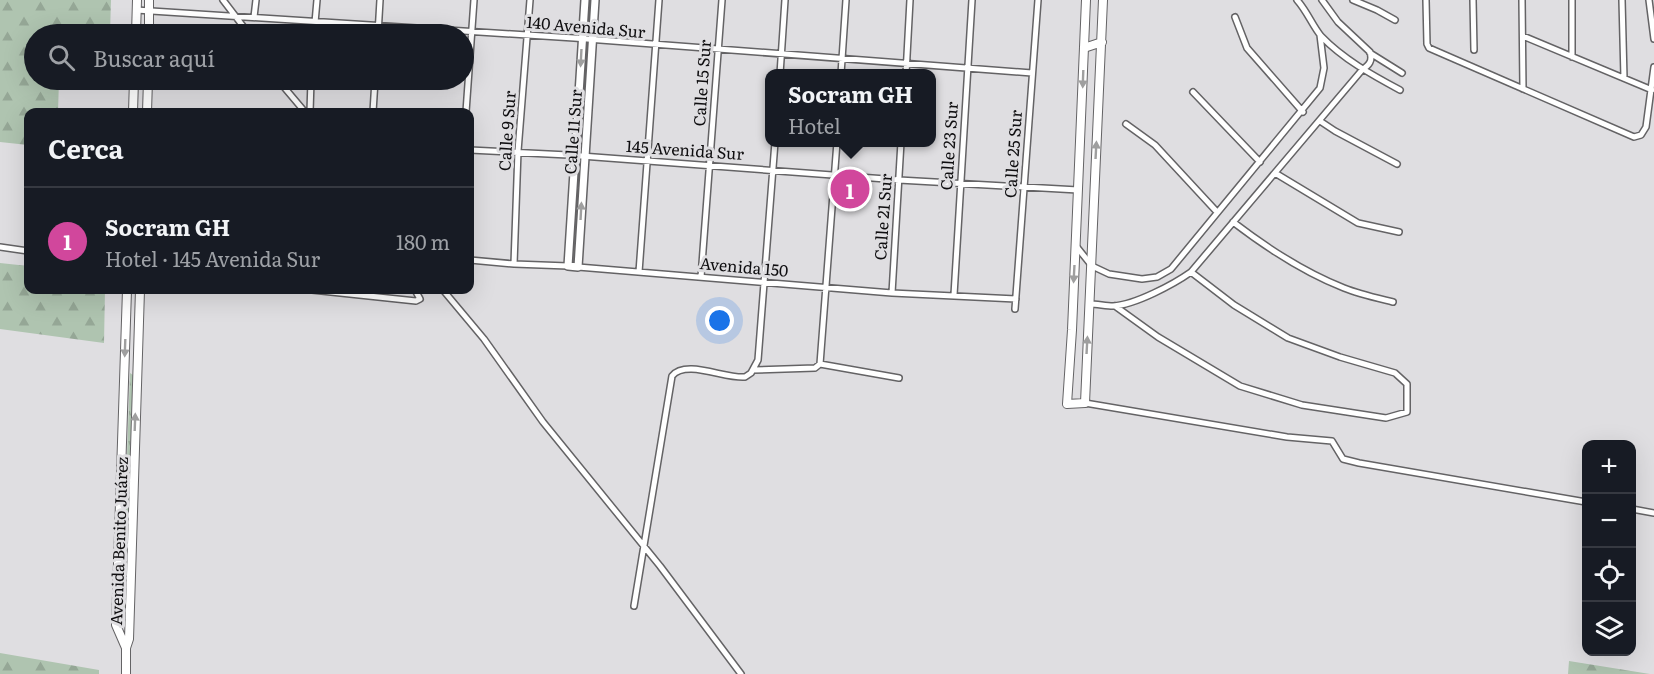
<!DOCTYPE html>
<html lang="es">
<meta charset="utf-8">
<style>
:root{--surface:#171b24;--page:#20242c;--text:#f1f3f6;--muted:#9ea1a6;--line:#363941;--accent:#1a73e8}
body{margin:0;font-family:Literata,serif;background:var(--page);color:var(--text)}
.controls{position:absolute;right:18px;bottom:18px;display:grid;overflow:hidden;border-radius:12px;box-shadow:0 6px 24px #0002}
.controls button{width:54px;height:54px;display:grid;place-items:center;padding:0;border:0;border-bottom:2px solid var(--line);background:var(--surface);color:var(--text);font:30px sans-serif}
.you{position:absolute;left:720px;top:321px;width:21px;height:21px;margin:-15px;border:4px solid #fff;border-radius:50%;background:#1a73e8;box-shadow:0 0 0 9px #1a73e833}
.badge{display:grid;place-items:center;width:39px;height:39px;border-radius:50%;background:var(--accent);color:#fff;font-size:20px;font-weight:700}
.pin{position:absolute;translate:-50% -50%;border:3px solid #fff;box-shadow:0 2px 6px #0006}
.popup{position:absolute;left:765px;top:69px;width:171px;height:78px;box-sizing:border-box;display:grid;place-content:center;border-radius:12px;background:var(--surface);filter:drop-shadow(0 2px 4px #0005);font-size:20px;white-space:nowrap;color:var(--muted)}
.popup b{font-size:22px;color:var(--text)}
.popup::after{content:'';position:absolute;left:50%;top:100%;margin-left:-12px;border:12px solid transparent;border-top-color:var(--surface)}
.list{margin:0;padding:0;list-style:none}
h2{display:flex;justify-content:space-between;align-items:center;height:78px;margin:0;padding:0 24px;font-size:26px}
h2 small{font-size:20px;font-weight:400;color:var(--muted)}
.list li{display:grid;grid-template-columns:39px 1fr auto;gap:18px;align-items:center;box-sizing:border-box;height:108px;padding:0 24px;border-top:2px solid var(--line)}
.list b{display:block;font-size:22px;white-space:nowrap}
.list p{margin:0;font-size:20px;white-space:nowrap;color:var(--muted)}
.list em{font-size:20px;font-style:normal;color:var(--muted)}
.icon{flex:none;width:33px;height:33px;fill:none;stroke:currentColor;stroke-width:2;stroke-linecap:round;stroke-linejoin:round}
.map{position:relative;flex:none;width:1654px;height:674px;overflow:hidden}
.search{position:absolute;background:var(--surface);box-shadow:0 6px 24px #0002;left:24px;top:24px;width:450px;height:66px;display:flex;align-items:center;gap:15px;box-sizing:border-box;padding:0 21px;border-radius:33px;color:var(--muted);font-size:22px}
.panel{position:absolute;background:var(--surface);box-shadow:0 6px 24px #0002;left:24px;top:108px;width:450px;height:186px;border-radius:12px}
.map>svg:first-child{display:block}
.grass{fill:url(#grass-tufts)}
.forest{fill:url(#forest-firs)}
.lines{fill:none;stroke-linecap:round;stroke-linejoin:round}
.minor-casing{stroke:#646365;stroke-width:8}
.tertiary-casing{stroke:#646365;stroke-width:10}
.secondary-casing{stroke:#646365;stroke-width:10}
.minor{stroke:#fff;stroke-width:5}
.tertiary{stroke:#fff;stroke-width:7}
.secondary{stroke:#fff;stroke-width:8}
.oneway{fill:#9f9f9f}
.labels{text-anchor:middle;stroke-width:6;stroke-linejoin:round;paint-order:stroke}
.street-label{font-size:16px;fill:#0f0e10;stroke:#dfdee1}
</style>
<div class="map">
<svg width="1654" height="674" viewBox="0 0 1654 674">
<defs>
<pattern id="grass-tufts" width="24" height="20" patternUnits="userSpaceOnUse" patternTransform="scale(1.5)"><rect width="24" height="20" fill="#afc4b0"/><path d="M3 7l-1-3M5 7V3M7 7l1-3M15 17l-1-3M17 17v-4M19 17l1-3" fill="none" stroke="#95a796"/></pattern>
<pattern id="forest-firs" width="22" height="20" patternUnits="userSpaceOnUse" patternTransform="scale(1.5)"><rect width="22" height="20" fill="#afc4b0"/><path d="M5 1l3.5 6h-7zM16 11l3.5 6h-7z" fill="#95a796"/></pattern>
</defs>
<rect width="100%" height="100%" fill="#dfdee1"/>
<path class="grass" d="M 130,373 L 133,375 L 124,620 L 121,623 Z"/>
<path class="forest" d="M 0,0 L 111,0 L 110,34 L 34,34 L 34,80 L 59,80 L 58,112 L 28,112 L 28,145 L 0,142 Z
M 0,263 L 28,266 L 28,290 L 105,290 L 104,343 L 0,329 Z
M 0,653 L 99,670 L 99,674 L 0,674 Z
M 1569,661 L 1650,674 L 1568,674 Z"/>
<g class="lines">
<g class="minor-casing">
<path id="minor" d="M 223,0 L 249,34
M 1297,0 C 1307,11 1312,25 1321,36 C 1343,59 1372,75 1400,90
M 1353,0 L 1377,10 L 1395,20
M 1426,0 L 1427,44 L 1429,48 L 1634,137 L 1641,135 L 1646,127 L 1654,67
M 1473,0 L 1474,50
M 1522,0 L 1523,89
M 1572,0 L 1572,57
M 1622,0 L 1624,78
M 1649,0 L 1654,39
M 136,10 L 574,38 L 1032,73
M 254,17 L 256,0
M 1235,17 L 1247,48 L 1303,112
M 314,34 L 317,0
M 378,34 L 380,0
M 1523,36 L 1652,90
M 1370,53 L 1402,73
M 780,74 L 785,0
M 841,74 L 846,0
M 906,74 L 910,0
M 278,80 L 305,112
M 1193,92 L 1260,162
M 310,112 L 311,80
M 373,112 L 375,80
M 466,112 L 474,0
M 1320,121 L 1335,131 L 1397,164
M 1126,124 L 1155,145 L 1217,212
M 470,150 L 568,155 L 899,180 L 1078,190
M 1275,173 L 1358,223 L 1399,232
M 1233,222 C 1267,248 1303,272 1344,288 C 1359,294 1377,298 1393,302
M 1076,246 L 1092,266 L 1109,274 L 1142,279 L 1157,277 L 1171,269 L 1320,88 L 1324,68 L 1320,35
M 0,247 L 28,251
M 470,260 L 514,264 L 568,266
M 514,264 L 518,151 L 530,0
M 578,267 L 892,293 L 1016,299
M 639,272 L 659,0
M 701,277 L 722,0
M 312,290 L 416,301 L 420,299 L 415,290
M 443,290 L 484,339 L 543,422 L 660,566 L 741,674
M 892,293 L 901,142
M 954,295 L 972,0
M 1090,304 C 1097,304 1106,306 1113,306 C 1135,305 1174,284 1191,272 L 1362,70 C 1369,65 1373,61 1370,52 L 1338,22 L 1322,0
M 1115,306 L 1158,337 L 1240,386 L 1302,405 L 1386,418 L 1407,412 L 1407,384 L 1395,373 L 1340,357 L 1288,338 L 1234,305 L 1191,272
M 1015,309 L 1038,0
M 820,364 L 837,142
M 753,370 L 815,368 L 820,364 L 899,378
M 1085,403 L 1287,437 L 1332,441 L 1343,459 L 1359,463 L 1586,502
M 1632,509 L 1654,513
M 634,606 L 672,376 C 686,359 725,379 745,377 L 751,373 L 758,360 L 775,142"/>
</g>
<g class="tertiary-casing">
<path id="tertiary" d="M 585,0 L 568,266 L 578,267 L 595,0"/>
</g>
<g class="secondary-casing">
<path id="secondary" d="M 1086,0 L 1072,330 L 1067,404 L 1085,403 L 1103,0
M 136,34 L 137,0
M 149,34 L 149,0
M 1084,48 L 1102,42
M 133,112 L 134,80
M 147,112 L 148,80
M 126,648 L 116,625 L 127,290
M 126,674 L 126,648 L 129,639 L 140,290"/>
</g>
<use href="#minor" class="minor"/>
<use href="#tertiary" class="tertiary"/>
<use href="#secondary" class="secondary"/>
</g>
<defs><path id="oneway-solid" d="M-6-.8H1V-3.2L6.5 0L1 3.2V.8H-6Z" transform="scale(1.5)"/></defs>
<g class="oneway">
<use href="#oneway-solid" transform="translate(581 58) rotate(93)"/>
<use href="#oneway-solid" transform="translate(1083 79) rotate(92)"/>
<use href="#oneway-solid" transform="translate(1096 150) rotate(-87)"/>
<use href="#oneway-solid" transform="translate(581 211) rotate(-87)"/>
<use href="#oneway-solid" transform="translate(1074 274) rotate(93)"/>
<use href="#oneway-solid" transform="translate(1087 345) rotate(-87)"/>
<use href="#oneway-solid" transform="translate(125 348) rotate(92)"/>
<use href="#oneway-solid" transform="translate(135 422) rotate(-88)"/>
</g>
<g class="labels">
<g class="street-label">
<text transform="translate(586 27) rotate(5)" y="6">140 Avenida Sur</text>
<text transform="translate(702 83) rotate(-86)" y="6">Calle 15 Sur</text>
<text transform="translate(507 131) rotate(-86)" y="6">Calle 9 Sur</text>
<text transform="translate(573 132) rotate(-86)" y="6">Calle 11 Sur</text>
<text transform="translate(949 146) rotate(-86)" y="6">Calle 23 Sur</text>
<text transform="translate(685 150) rotate(4)" y="6">145 Avenida Sur</text>
<text transform="translate(1013 154) rotate(-86)" y="6">Calle 25 Sur</text>
<text transform="translate(883 217) rotate(-86)" y="6">Calle 21 Sur</text>
<text transform="translate(744 267) rotate(5)" y="6">Avenida 150</text>
<text transform="translate(119 541) rotate(-88)" y="6">Avenida Benito Juárez</text>
</g>
</g>
</svg>
<div class="controls">
<button>+</button>
<button>−</button>
<button><svg class="icon" aria-label="locate" viewBox="0 0 24 24"><circle cx="12" cy="12" r="6"/><path d="M12 2v4M12 18v4M2 12h4M18 12h4"/></svg></button>
<button><svg class="icon" aria-label="layers" viewBox="0 0 24 24"><path d="M12 4l9 5-9 5-9-5zM3 14l9 5 9-5"/></svg></button>
</div>
<div class="you"></div>
<div class="pin badge" style="left:850px;top:189px;background:#d1479c">1</div>
<div class="popup"><b>Socram GH</b>Hotel</div>
<div class="search"><svg class="icon" aria-label="search" viewBox="0 0 24 24"><circle cx="10" cy="10" r="6"/><path d="M15 15l6 6"/></svg>Buscar aquí</div>
<section class="panel">
<h2>Cerca<small></small></h2>
<ul class="list">
<li><span class="badge" style="background:#d1479c">1</span><div><b>Socram GH</b><p>Hotel · 145 Avenida Sur</p></div><em>180 m</em></li>
</ul>
</section>
</div>
